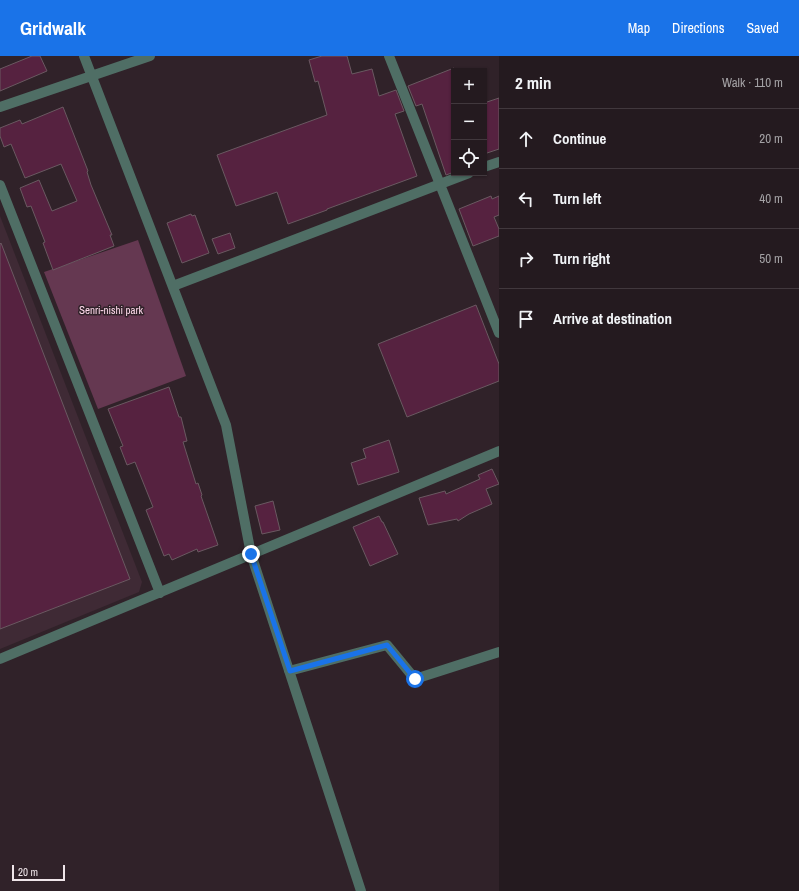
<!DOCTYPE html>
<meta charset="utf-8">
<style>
:root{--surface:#241a1f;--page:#30272c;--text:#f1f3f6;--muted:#a3a1a4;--line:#41383d;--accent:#1a73e8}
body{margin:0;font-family:"Archivo Narrow",sans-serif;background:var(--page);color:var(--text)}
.controls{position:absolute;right:12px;top:12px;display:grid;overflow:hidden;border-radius:0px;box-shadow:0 1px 3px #0004}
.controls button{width:36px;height:36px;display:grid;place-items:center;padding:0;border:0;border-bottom:1px solid var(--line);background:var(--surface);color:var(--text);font:20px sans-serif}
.scale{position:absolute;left:12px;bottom:10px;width:53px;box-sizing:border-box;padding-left:4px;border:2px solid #efe5e9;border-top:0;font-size:11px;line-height:14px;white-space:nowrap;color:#efe5e9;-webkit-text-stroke:3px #302229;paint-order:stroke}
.stop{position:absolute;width:12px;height:12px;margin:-9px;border:3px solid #1a73e8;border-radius:50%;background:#fff}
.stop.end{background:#1a73e8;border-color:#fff;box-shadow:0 1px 4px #0008}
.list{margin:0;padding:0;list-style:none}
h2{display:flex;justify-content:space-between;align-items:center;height:52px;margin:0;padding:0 16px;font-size:17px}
h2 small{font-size:13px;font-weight:400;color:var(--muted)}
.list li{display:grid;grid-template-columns:26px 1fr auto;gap:12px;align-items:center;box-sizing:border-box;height:60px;padding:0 16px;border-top:1px solid var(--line)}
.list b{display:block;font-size:15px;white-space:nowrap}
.list em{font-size:13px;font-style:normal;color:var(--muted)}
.icon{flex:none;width:22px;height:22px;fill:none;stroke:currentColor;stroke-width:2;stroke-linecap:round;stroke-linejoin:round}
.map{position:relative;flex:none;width:499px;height:835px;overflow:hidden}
header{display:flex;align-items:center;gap:24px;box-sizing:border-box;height:56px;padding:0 20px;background:var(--accent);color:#fff}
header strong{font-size:19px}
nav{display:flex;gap:22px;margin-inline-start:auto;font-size:14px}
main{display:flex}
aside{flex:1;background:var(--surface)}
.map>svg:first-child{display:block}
.built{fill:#3f2a35}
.green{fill:#653851}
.building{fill:#562240;stroke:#6a5961}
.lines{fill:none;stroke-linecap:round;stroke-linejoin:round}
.minor{stroke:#4f6e65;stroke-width:10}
.route{stroke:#1a73e8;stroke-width:5}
.labels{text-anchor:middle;stroke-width:3;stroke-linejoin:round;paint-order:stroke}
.park-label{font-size:11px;fill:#fdd8ea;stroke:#302229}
</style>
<header>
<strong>Gridwalk</strong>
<nav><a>Map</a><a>Directions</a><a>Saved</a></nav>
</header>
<main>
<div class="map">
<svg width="499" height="835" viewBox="0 0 499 835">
<rect width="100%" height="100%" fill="#302229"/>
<path class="built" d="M 0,160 L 142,526 L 139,536 L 0,593 Z"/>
<path class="green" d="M 138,184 L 186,320 L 98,353 L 44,216 Z"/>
<path class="building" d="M 32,0 L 40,0 L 47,15 L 0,35 L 0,13 Z
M 322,0 L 347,0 L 352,18 L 372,13 L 379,40 L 396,34 L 404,55 L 395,58 L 417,120 L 327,153 L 327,154 L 288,168 L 277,136 L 236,150 L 217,99 L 327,59 L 318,25 L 315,26 L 309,4 Z
M 454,12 L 454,116 L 446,119 L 422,48 L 416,50 L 408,30 Z
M 499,42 L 499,93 L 484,98 L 484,47 Z
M 63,51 L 88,115 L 87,116 L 91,129 L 112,179 L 110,179 L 114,190 L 53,214 L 43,187 L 45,186 L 31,150 L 27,151 L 20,132 L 39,124 L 52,155 L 77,145 L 61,108 L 25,122 L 11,88 L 4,91 L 0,80 L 0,72 L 20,64 L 22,68 Z
M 491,140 L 492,143 L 499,140 L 499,159 L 494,161 L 499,173 L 499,180 L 473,190 L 459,153 Z
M 191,158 L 192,160 L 195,159 L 209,197 L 182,207 L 167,167 Z
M 230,177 L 235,192 L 218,198 L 212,183 Z
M 1,187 L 130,523 L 0,573 L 0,188 Z
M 476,249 L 499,308 L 499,325 L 407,361 L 378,288 Z
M 169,331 L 179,361 L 181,361 L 187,385 L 183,386 L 196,428 L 198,427 L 202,439 L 201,440 L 218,489 L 198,496 L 197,493 L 172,504 L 169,498 L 164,500 L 146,454 L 153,451 L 135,406 L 127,409 L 120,391 L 123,390 L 108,353 Z
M 389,384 L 399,416 L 358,429 L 351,407 L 366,402 L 363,393 Z
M 492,413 L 499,428 L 486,433 L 492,448 L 469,458 L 458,465 L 457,463 L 428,469 L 419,442 L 445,435 L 446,438 L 480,423 L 478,419 Z
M 273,445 L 280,474 L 262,478 L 255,450 Z
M 379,460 L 382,466 L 383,466 L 398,498 L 370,510 L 353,471 Z"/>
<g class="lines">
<path class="minor" d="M 84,0 L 226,369 L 251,498 L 361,835
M 389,0 L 499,277
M 0,51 L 150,0
M 484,111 L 499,106
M 0,129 L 160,537
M 173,230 L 469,117
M 0,603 L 499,395
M 289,615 L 387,589 L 415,623 L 499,596"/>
</g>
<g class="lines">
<path class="route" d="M 251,498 L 290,615 L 387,589 L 415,623"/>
</g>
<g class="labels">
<g class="park-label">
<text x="111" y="258">Senri-nishi park</text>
</g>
</g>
</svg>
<div class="controls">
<button>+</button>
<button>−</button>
<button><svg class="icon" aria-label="locate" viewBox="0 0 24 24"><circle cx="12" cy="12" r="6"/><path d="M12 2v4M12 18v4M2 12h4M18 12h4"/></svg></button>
</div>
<div class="scale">20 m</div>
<div class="stop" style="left:415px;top:623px"></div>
<div class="stop end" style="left:251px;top:498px"></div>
</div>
<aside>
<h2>2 min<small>Walk · 110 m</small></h2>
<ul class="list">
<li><svg class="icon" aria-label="ahead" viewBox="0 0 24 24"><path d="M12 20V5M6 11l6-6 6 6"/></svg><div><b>Continue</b></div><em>20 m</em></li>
<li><svg class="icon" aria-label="left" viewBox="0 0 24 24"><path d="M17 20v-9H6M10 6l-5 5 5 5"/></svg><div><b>Turn left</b></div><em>40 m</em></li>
<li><svg class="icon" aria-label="right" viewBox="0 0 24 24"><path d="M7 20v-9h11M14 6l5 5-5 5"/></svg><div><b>Turn right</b></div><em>50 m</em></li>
<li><svg class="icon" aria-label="arrive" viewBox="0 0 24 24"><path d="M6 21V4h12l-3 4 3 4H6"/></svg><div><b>Arrive at destination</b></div></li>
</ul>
</aside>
</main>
